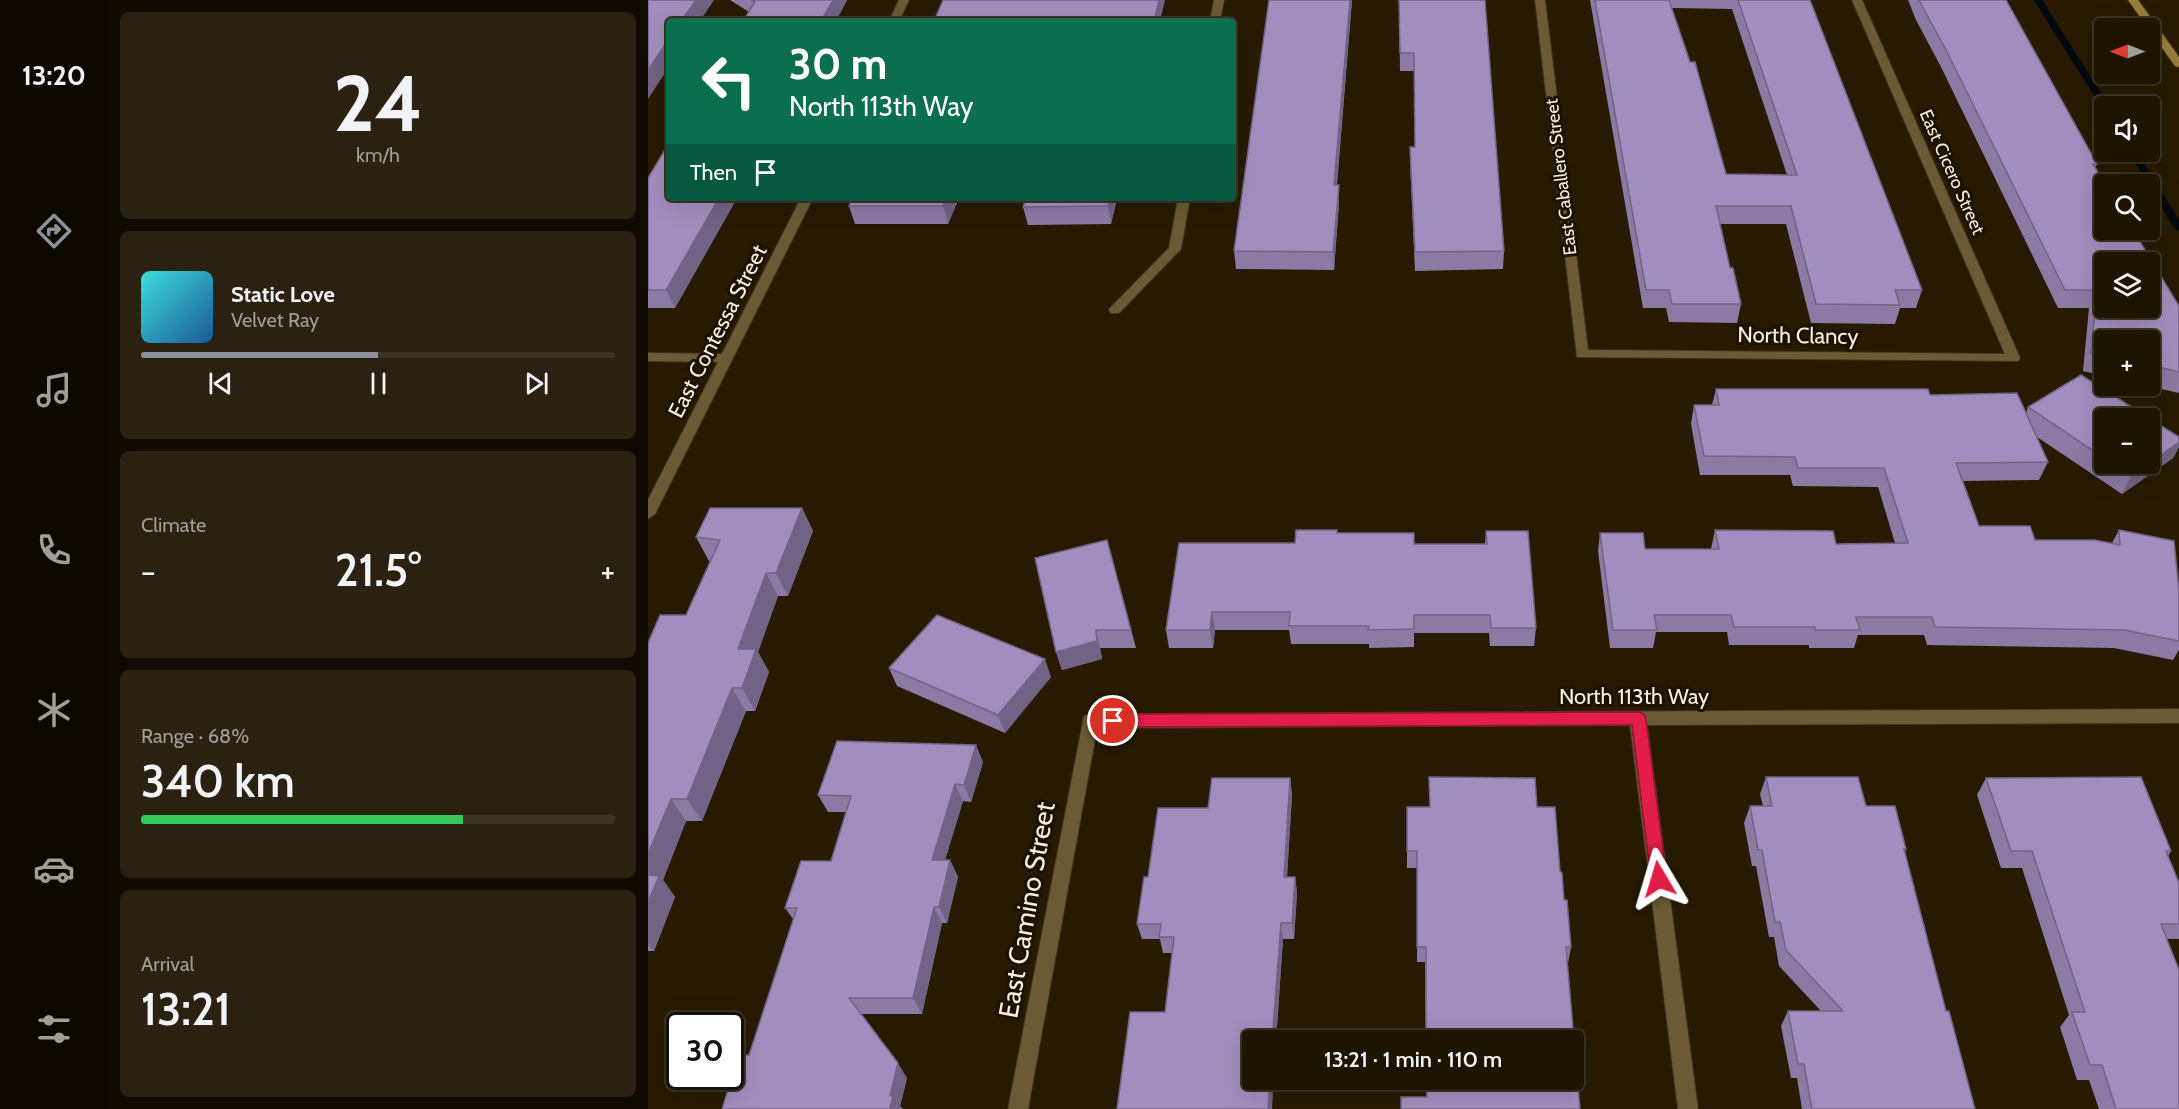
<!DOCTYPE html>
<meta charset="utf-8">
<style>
:root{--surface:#1d1401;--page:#2a2110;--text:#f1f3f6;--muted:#a09e99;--line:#3b3323;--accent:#8c9099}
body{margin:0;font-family:Cabin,sans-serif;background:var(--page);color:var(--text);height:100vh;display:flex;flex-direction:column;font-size:22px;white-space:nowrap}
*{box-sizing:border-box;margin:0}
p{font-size:20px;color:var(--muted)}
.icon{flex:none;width:33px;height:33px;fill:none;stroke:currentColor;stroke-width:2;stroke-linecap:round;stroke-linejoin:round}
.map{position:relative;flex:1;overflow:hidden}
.drawer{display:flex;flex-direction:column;gap:12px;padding:12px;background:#100b01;width:540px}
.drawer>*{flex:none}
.guide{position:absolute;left:18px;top:18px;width:570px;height:183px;border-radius:6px;box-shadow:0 6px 24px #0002,0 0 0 2px var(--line);background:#0b6e4f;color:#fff;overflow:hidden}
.needle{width:39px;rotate:270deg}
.fabs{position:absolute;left:1446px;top:18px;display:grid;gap:12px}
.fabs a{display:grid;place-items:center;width:66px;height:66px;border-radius:6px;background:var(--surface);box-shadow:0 6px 24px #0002,0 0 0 2px var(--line);font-size:30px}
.speed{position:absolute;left:18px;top:1012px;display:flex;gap:12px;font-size:30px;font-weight:700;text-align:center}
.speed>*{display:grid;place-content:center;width:78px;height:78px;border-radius:50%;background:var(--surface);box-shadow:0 6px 24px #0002,0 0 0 2px var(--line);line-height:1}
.speed .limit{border:3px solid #111;border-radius:9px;background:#fff;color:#111}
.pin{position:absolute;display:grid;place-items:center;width:51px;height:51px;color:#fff;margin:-26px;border:3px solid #fff;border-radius:50%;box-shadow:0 2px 6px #0007}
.me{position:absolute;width:66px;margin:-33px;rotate:353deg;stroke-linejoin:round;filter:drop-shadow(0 0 4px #0008)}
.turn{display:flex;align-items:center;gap:21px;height:126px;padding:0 24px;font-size:27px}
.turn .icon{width:78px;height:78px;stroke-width:2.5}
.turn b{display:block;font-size:42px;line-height:51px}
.then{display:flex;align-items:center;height:57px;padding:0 24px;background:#0003;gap:12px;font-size:22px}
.big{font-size:45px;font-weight:600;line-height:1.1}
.drawer .card{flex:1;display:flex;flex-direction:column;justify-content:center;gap:9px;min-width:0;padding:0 21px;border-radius:9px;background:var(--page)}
.drawer .dial{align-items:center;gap:0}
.dial b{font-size:78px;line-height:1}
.song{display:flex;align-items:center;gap:18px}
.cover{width:72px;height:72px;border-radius:9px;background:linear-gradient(135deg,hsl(180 70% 55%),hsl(210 70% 35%))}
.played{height:6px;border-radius:3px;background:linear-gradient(90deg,var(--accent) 50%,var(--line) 50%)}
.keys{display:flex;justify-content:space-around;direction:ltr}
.heat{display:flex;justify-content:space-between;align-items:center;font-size:33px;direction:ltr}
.charge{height:9px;border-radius:4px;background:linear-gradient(90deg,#34c759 68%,var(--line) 0)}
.trip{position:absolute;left:594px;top:1030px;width:342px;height:60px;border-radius:6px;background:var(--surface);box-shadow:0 6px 24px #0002,0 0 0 2px var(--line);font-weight:600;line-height:60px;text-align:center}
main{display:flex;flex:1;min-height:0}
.menu{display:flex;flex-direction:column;width:108px;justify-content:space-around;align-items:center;background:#0c0800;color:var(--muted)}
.menu .icon{width:42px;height:42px}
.menu .current{color:var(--accent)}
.menu b{font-size:27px;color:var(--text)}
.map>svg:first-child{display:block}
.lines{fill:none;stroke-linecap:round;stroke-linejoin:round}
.stream{fill:#000810;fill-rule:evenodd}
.street-casing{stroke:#40341c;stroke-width:2}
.secondary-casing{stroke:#40341c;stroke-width:2}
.street{fill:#6b5a33;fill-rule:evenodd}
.secondary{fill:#997d3c;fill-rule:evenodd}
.wall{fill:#8b7aa3;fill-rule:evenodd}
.shaded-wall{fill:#716385}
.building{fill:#a28ebe;stroke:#716385;stroke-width:1.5;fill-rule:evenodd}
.route{fill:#e11d48;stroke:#92132f;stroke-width:1.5}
.labels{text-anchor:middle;stroke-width:6;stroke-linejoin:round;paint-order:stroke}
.far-street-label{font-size:18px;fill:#f9f0e0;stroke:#1d1100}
.street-label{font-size:22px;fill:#f9f0e0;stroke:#1d1100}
.near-street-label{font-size:27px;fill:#f9f0e0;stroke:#1d1100}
</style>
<main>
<nav class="menu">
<b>13:20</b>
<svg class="icon current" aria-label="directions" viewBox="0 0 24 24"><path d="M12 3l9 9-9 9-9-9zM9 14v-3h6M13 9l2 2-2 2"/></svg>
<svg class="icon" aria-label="music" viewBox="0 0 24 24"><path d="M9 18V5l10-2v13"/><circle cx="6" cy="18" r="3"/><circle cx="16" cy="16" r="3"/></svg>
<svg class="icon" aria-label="phone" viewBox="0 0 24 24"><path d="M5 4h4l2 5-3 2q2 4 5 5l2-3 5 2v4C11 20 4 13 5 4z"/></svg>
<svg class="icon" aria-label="climate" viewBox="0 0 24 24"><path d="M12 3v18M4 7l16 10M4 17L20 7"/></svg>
<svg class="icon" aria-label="car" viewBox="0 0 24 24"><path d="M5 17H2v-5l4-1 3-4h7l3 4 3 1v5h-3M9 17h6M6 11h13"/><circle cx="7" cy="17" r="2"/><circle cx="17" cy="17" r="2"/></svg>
<svg class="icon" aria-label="filters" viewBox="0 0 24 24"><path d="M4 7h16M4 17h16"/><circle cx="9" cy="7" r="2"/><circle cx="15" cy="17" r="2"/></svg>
</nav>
<section class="drawer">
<div class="card dial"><b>24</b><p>km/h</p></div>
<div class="card">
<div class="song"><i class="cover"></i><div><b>Static Love</b><p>Velvet Ray</p></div></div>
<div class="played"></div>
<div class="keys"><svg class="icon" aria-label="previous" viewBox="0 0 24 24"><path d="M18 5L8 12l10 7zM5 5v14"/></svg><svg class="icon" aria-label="pause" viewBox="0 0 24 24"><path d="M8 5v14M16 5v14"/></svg><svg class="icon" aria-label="next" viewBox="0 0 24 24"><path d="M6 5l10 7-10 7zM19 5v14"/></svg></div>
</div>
<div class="card"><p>Climate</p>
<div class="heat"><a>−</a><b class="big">21.5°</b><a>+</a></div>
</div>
<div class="card"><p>Range · 68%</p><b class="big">340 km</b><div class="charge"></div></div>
<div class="card"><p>Arrival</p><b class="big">13:21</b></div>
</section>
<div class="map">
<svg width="1531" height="1109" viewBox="0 0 1531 1109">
<rect width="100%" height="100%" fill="#271a01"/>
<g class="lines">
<!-- stream -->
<path class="stream" d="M1386 0H1394L1461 106 1454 108Z
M1481 152H1489L1531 220V231L1526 228Z"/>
<!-- street casing -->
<g class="street-casing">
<path id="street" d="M251 0H261L251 21H241Z
M566 0H576L572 21H562Z
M887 0H897L940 350 1357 354 1204 0H1214L1372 358 1370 361 929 357Z
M153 198H165L7 514 0 519V500L70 362 0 361V353L74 354Z
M530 198H542L533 249 471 313H463L461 310 463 307 521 248Z
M1531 709V723L999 725 1050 1109H1030L982 725 449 728 380 1109H360L436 716 442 714Z"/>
</g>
<!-- secondary casing -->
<g class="secondary-casing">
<path id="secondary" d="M1480 0H1490L1531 57V67L1527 66Z"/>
</g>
<!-- street -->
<use href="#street" class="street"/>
<!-- secondary -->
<use href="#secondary" class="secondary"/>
</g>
<!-- wall -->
<path class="wall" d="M82 0H199L188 21H95L101 12Z
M704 0 689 185H691V203L686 270 588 269 586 251Z
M751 0 856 251 855 269 767 271 762 164V147H767L766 71H752Z
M942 0H1162L1274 290 1268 308H1252L1247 324 1163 323 1138 224H1072L1082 268 1093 304 1089 323 1021 322 1018 308H995ZM1024 8 1084 9 1139 175 1078 174Z
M1260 0H1358L1449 164 1447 168 1531 306V393L1500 386H1502V340H1456V376L1435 371 1441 308H1410L1293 67 1268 20Z
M0 178 21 198H89L27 308H0Z
M204 198H311L300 224H207L201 206Z
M469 198 463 224 380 225 375 207Z
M1433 375 1531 437V447L1525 458 1474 494 1389 437 1400 462 1391 480 1314 481 1331 526H1382L1387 540H1447L1464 543 1471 530 1526 541 1531 591V650L1525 660 1466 648 1279 645 1276 635H1210L1206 648H1161V645H1081L1079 632H1008L1005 648H962L950 551 952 533H995L997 549H1063L1067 530 1185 531 1188 544 1247 543 1230 487 1145 486 1142 475H1052L1043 424 1046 405H1064L1068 389H1280L1282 395 1369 393 1378 413 1380 407ZM1456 418H1502V464H1456Z
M154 508 165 531 140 596H130L110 652 121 672 107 711H98L54 821H38L15 880 27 897 6 951H0V643L38 615 62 561H61L48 537Z
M838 531 888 628 886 646H842L841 633H766V647L721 648V644H643L641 630H567L565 648H521L518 630 647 543 689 533 766 544H837Z
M459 540 488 648H452L454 659 414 670 408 652Z
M241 668 403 677 357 733 249 686Z
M335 762 323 802 315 801 297 860H302L310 877 299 923H294L274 1014H213L259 1078 252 1106 255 1109H74L101 1055 145 919 137 908 183 861 198 812H180L170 795Z
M1118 777 1218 806 1258 849 1257 852 1298 1011 1327 1109H1154L1149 1078H1143L1133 1026 1140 1011H1173L1131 966 1126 937H1121L1108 866H1104L1096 823 1102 806H1115L1112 794Z
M642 778 644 795 639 877H647L649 893 646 939H635L628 1041H604L625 1080 624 1109H469L517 1012 524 953H515L512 939H494L489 924 500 877 560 808Z
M1338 778 1523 851 1520 856 1531 883V939H1519L1531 1109H1451L1441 1080H1429L1412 1027 1421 1015 1374 868H1353L1329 795Z
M759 807H889L912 871 923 947 920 963 778 1097 777 962H769V868H759Z"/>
<!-- shaded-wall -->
<path class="shaded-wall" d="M48 0H66L52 21H33Z
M185 0H199L188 21H173Z
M511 0H517L512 21H506Z
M702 0H704L687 203 686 185Z
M21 39V67L0 99V70Z
M691 185V203L686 270 685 252Z
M71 198H89L27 308 18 290Z
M298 198H311L300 224 295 206Z
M462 198H469L463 224 460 206Z
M1531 442V447L1525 458 1474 494 1483 476Z
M154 508 165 531 140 596 128 573Z
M118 573 130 596 110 652 121 672 107 711 94 688 90 649Z
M564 612 567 630 565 648 562 630Z
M448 630 452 648 454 659 414 670 408 652Z
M397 659 403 677 357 733 350 715Z
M84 688 98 711 54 821 39 799Z
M328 745 335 762 323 802 316 785Z
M642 778 644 795 638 893 636 877Z
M307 784 315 801 292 877 284 860Z
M23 799 38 821 15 880 27 897 6 951 0 944V854Z
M302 860 310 877 299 923 291 907Z
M647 877 649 893 646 939 644 923Z
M286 907 294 923 274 1014 265 998Z
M633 923 635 939 628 1041H624Z
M250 1063 259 1078 252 1106 255 1109H242V1096Z
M622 1080H625L624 1109H620Z"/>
<!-- building -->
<path class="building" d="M0 0H48L33 21H21V39L0 70Z
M103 0H185L173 21H95L107 2Z
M295 0H511L506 21H286Z
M621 0H702L686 185H691L685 252 586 251Z
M751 0H837L856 251 767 252 762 147H767L766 53H752Z
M947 0H1021L1042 62H1047L1078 174 1149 175 1090 0H1162L1274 290H1247L1252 305 1168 304 1143 206H1068L1082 268H1085L1093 304H1024L1021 290H998Z
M1271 0H1358L1449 164H1445L1457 184 1456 230H1485L1531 306V372L1502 365V340H1456V355L1443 353 1449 290H1417L1298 50ZM1456 262H1502V308H1456Z
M21 143V198H71L18 290H0V178Z
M204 198H298L295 206H201Z
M378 198H462L460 206 375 207Z
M1433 375 1531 437V442L1502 463V418H1456V458L1380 407Z
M1068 389H1280L1282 395 1369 393 1400 462 1308 463 1331 526H1382L1387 540H1447L1472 545 1471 530 1526 541 1531 591V641L1476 630 1287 627 1284 617H1208L1212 630H1167V627H1086L1083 615H1006L1009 630H965L952 533H995L997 549H1071L1067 530 1185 531 1188 544 1260 543 1236 468H1150L1147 457 1056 456 1046 405H1071Z
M1465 464H1501L1483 476Z
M62 508H154L128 573H118L90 649H108L94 688H84L39 799H23L0 854V643L12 615H38L72 540 48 537Z
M648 530H689V533H766V544H839L838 531H880L888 628H843L842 615H766V629L720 630 721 626H641L642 612H564L562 630H518L531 543H647Z
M459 540 483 630H448L449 641 408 652 387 558Z
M289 615 397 659 350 715 241 668Z
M189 741 328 745 316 785 307 784 284 860H302L291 907H286L265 998H201L250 1063 242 1096H245L242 1109H74L91 1055H101L149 908H137L153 861H183L203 796 170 795Z
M781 777 887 778 889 807H907L912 871 914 873 916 900H919L923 947H918L932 1109H753V1097H779V1080H926V1041H778V947H769V851H759V807H782Z
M1118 777H1210L1218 806H1247L1258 849H1256L1298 1011H1301L1327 1109H1164L1156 1064H1150L1140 1011H1195L1138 950 1132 922H1127L1114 850H1110L1102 806H1124Z
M1493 777 1523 851H1518L1531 883V924H1513L1531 970V1109H1468L1454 1065H1442L1424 1012H1437L1384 851H1363L1338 778Z
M564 778H642L636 877H647L644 923H633L624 1041H604V1080H622L620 1109H469L482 1012H517L526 937H511L513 924H489L496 877H500L510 808H560Z
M0 875 11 876 0 902Z"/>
<!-- route -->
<path class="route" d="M990 712 996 714 998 719 1019 879 1017 885 1011 887 1005 885 1003 879 984 725 465 727 460 725 458 721 460 716 465 714Z"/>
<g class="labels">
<!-- far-street labels -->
<g class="far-street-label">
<text transform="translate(1304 172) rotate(66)" y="6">East Cicero Street</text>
<text transform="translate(913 177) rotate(-97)" y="6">East Caballero Street</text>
</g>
<!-- street labels -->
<g class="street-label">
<text transform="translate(69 331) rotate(-63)" y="8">East Contessa Street</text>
<text transform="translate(1150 335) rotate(1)" y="8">North Clancy</text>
<text x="986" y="704">North 113th Way</text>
</g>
<!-- near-street labels -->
<g class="near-street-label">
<text transform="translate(379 910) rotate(-80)" y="9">East Camino Street</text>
</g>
</g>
</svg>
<div class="fabs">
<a><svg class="needle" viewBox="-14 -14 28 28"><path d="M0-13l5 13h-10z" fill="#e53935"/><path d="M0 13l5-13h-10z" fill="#a09e99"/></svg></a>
<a><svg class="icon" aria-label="sound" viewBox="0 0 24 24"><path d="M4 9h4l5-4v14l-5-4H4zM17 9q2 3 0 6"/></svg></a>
<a><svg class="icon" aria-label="search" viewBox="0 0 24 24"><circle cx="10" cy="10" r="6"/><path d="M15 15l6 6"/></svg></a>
<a><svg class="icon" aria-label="layers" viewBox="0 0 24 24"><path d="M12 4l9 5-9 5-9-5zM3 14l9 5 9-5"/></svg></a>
<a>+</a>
<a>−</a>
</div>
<div class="speed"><div class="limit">30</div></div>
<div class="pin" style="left:465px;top:721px;background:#d93025"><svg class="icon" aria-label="arrive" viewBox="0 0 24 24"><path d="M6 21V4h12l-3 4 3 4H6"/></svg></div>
<svg class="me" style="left:1011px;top:879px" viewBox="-20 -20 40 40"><path d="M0-17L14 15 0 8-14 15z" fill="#e11d48" stroke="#fff" stroke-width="4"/></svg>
<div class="trip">13:21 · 1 min · 110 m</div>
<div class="guide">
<div class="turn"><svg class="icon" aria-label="left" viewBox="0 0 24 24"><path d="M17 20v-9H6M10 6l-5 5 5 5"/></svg><div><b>30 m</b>North 113th Way</div></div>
<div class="then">Then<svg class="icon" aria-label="arrive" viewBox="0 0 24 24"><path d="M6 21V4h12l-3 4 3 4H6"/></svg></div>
</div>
</div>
</main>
